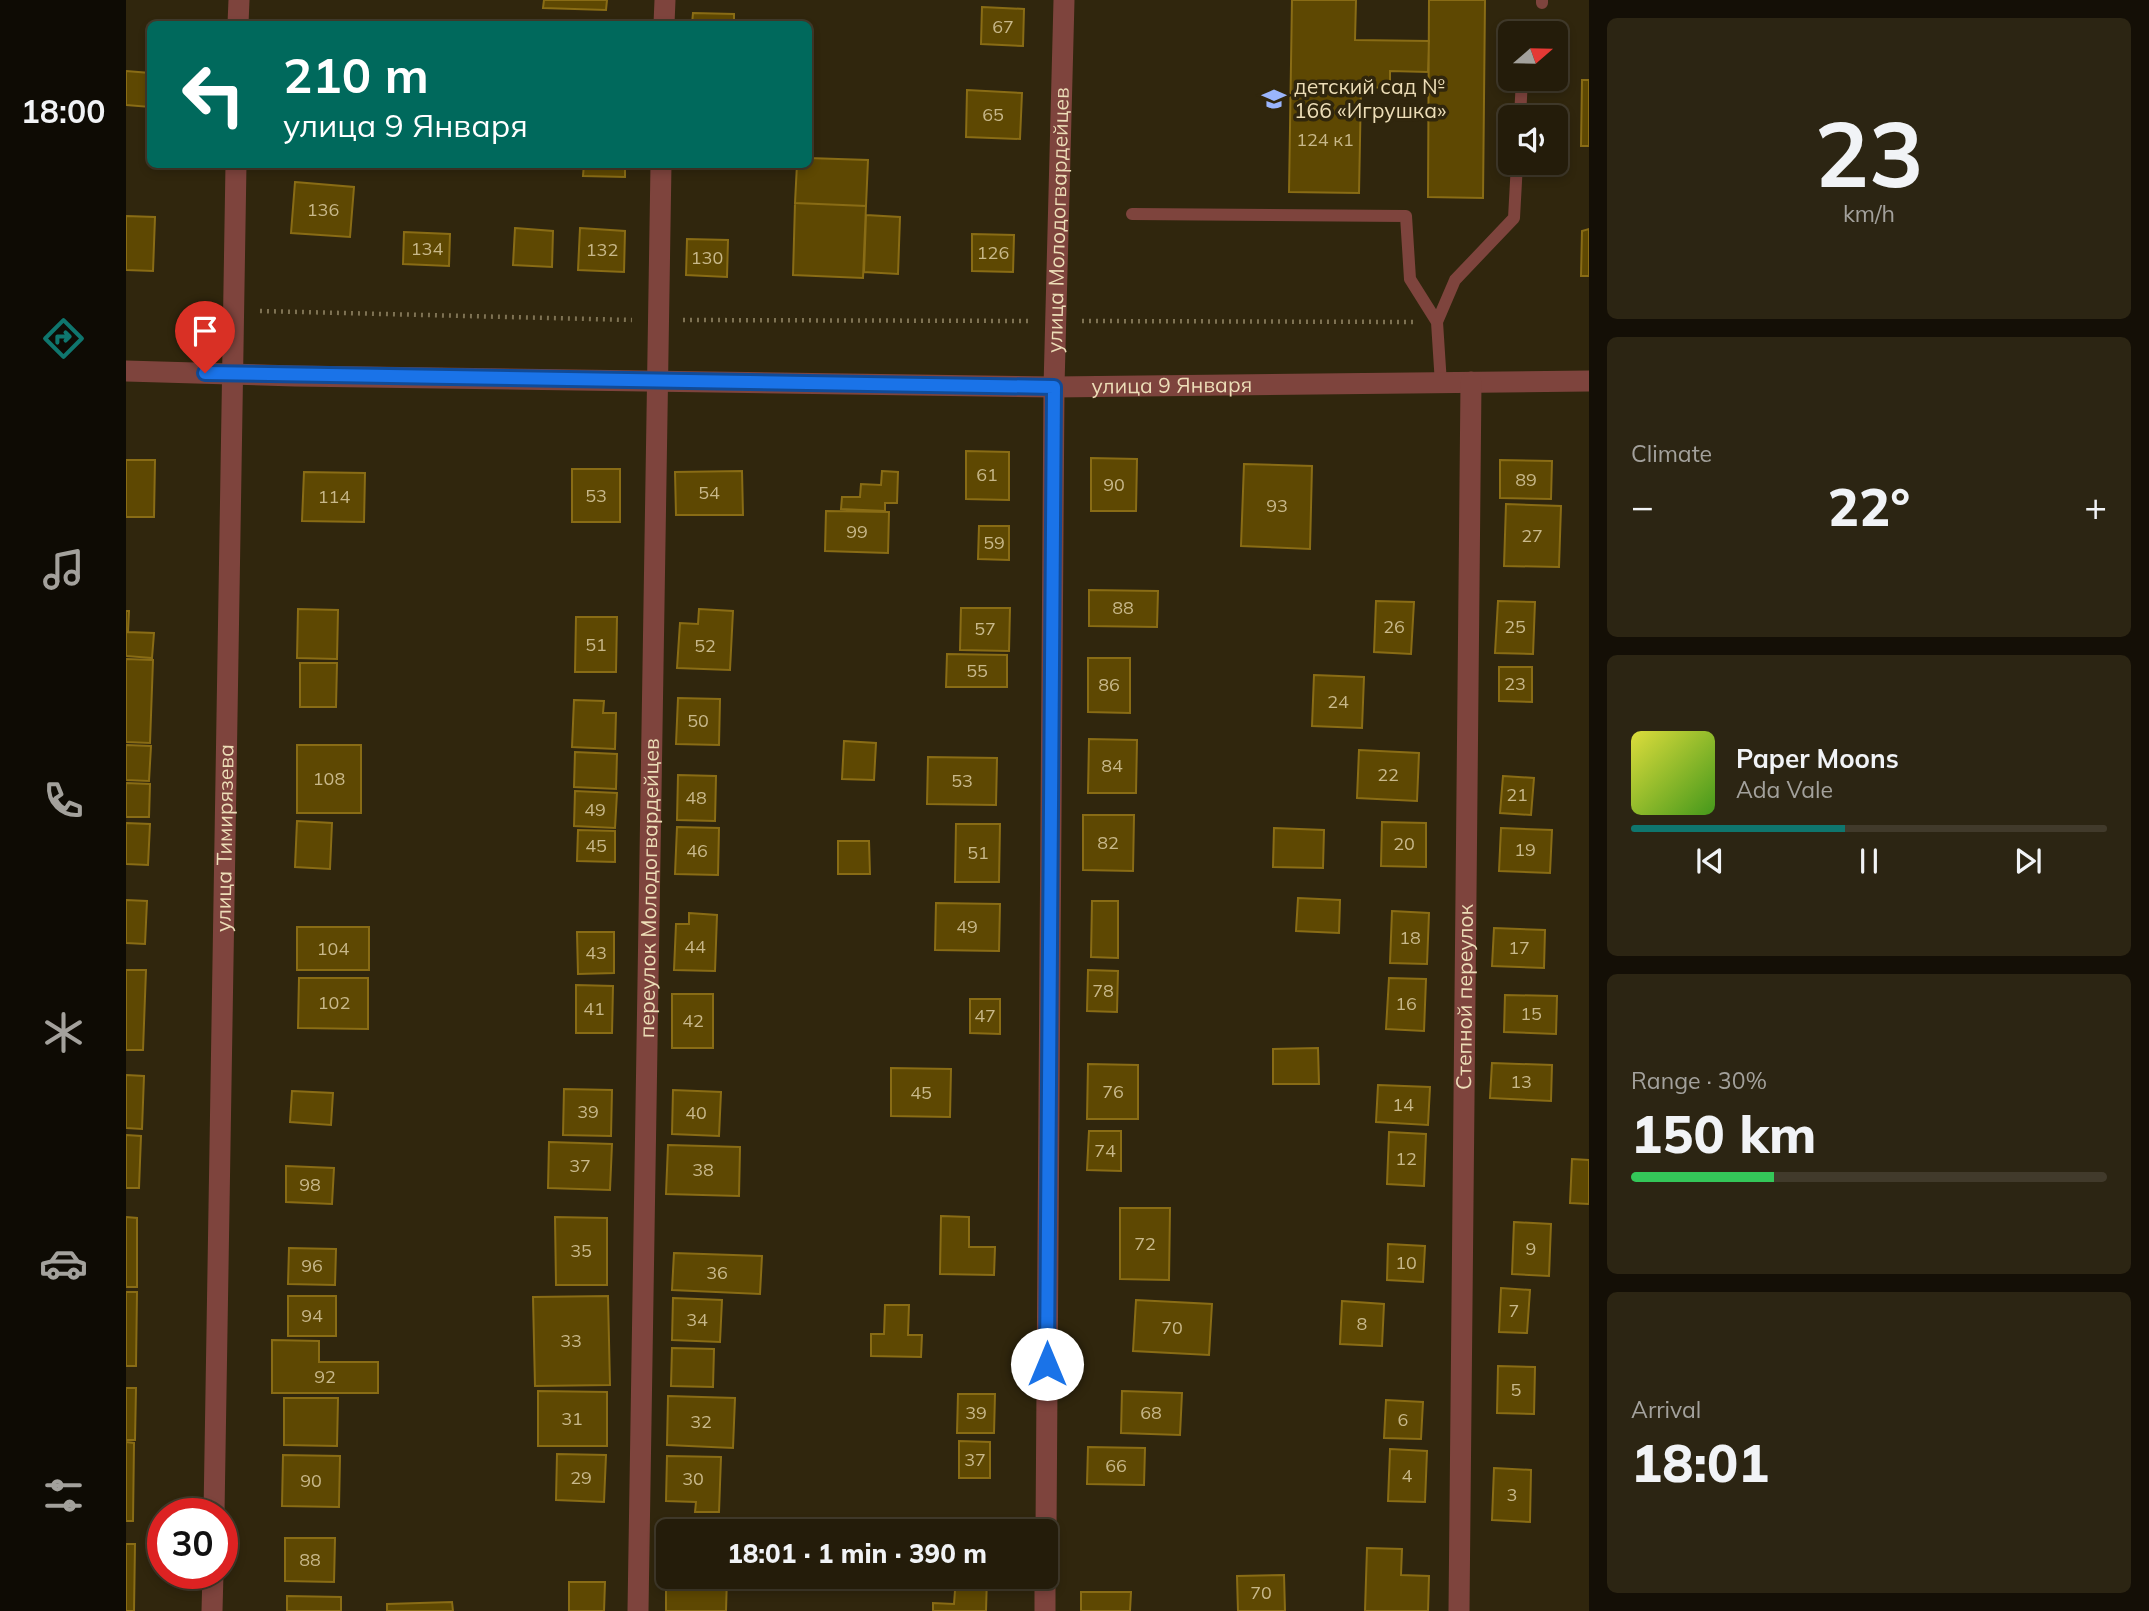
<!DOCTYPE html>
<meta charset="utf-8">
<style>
:root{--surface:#241c0a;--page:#2c2513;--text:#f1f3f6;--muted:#a3a19c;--line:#413a2b;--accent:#0f766e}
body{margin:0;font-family:Mulish,sans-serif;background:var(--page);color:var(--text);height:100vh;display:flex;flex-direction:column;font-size:26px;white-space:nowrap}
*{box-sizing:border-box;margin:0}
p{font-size:23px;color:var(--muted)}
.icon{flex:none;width:38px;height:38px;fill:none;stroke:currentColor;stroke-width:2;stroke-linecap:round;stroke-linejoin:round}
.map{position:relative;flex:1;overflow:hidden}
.sheet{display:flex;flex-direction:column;gap:18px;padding:18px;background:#140f06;width:560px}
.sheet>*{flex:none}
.guide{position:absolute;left:21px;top:21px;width:665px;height:147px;border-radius:10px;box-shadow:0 4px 10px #0003,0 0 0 2px var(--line);background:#00695c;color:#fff;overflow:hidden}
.needle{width:46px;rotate:70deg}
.tools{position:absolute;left:1372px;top:21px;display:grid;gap:14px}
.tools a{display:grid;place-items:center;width:70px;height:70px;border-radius:10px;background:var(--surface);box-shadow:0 4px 10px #0003,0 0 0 2px var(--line);font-size:35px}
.speed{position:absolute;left:21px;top:1498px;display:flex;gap:14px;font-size:35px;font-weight:700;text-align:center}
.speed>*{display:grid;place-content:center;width:91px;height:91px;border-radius:50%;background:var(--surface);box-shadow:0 4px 10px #0003,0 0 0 2px var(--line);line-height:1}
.speed .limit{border:10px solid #d22;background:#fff;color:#111}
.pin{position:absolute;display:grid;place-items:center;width:60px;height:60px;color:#fff;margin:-72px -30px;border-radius:50% 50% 50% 0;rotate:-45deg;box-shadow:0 0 7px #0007}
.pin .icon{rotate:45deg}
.me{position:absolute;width:77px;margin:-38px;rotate:0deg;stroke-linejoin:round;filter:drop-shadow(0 0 5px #0008)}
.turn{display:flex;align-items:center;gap:24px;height:147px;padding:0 21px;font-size:32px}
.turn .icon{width:91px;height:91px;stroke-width:2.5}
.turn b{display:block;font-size:49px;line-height:60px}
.big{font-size:52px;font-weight:800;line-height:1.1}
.sheet .tile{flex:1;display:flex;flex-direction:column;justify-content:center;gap:10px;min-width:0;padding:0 24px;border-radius:10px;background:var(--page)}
.sheet .dial{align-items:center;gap:0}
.dial b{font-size:91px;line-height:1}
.song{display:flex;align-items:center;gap:21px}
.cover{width:84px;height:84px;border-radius:10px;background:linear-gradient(135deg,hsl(60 70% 55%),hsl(100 70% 35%))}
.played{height:7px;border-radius:4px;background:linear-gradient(90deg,var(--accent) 45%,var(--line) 45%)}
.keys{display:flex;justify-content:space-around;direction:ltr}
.heat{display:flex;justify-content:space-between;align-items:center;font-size:38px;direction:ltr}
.charge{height:10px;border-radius:5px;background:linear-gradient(90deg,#34c759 30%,var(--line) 0)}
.trip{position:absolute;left:530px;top:1519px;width:402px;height:70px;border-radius:10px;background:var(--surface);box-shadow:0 4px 10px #0003,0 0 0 2px var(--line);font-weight:800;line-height:70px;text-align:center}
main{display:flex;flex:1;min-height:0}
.tab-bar{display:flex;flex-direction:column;width:126px;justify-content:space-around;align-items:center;background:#0e0b04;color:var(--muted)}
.tab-bar .icon{width:49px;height:49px}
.tab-bar .selected{color:var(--accent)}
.tab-bar b{font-size:32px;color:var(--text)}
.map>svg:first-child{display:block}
.building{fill:#5e4802;stroke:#896c15;stroke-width:2}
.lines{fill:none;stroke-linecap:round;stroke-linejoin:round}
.path{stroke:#7e7253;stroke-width:4.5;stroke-dasharray:2 5;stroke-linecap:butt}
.service{stroke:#7e443d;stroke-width:12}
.minor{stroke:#7e443d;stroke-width:21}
.route-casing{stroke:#114b97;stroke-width:18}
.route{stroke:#1a73e8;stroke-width:12}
.labels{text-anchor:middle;stroke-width:7;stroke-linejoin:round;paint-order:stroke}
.number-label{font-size:18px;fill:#c8b88a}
.poi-label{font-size:21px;fill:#ecddb7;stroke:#30260d;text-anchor:start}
.street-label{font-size:21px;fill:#ecddb7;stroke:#30260d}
</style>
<main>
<nav class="tab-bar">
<b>18:00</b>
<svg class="icon selected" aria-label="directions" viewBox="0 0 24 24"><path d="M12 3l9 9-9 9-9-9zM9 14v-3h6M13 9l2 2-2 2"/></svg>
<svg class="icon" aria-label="music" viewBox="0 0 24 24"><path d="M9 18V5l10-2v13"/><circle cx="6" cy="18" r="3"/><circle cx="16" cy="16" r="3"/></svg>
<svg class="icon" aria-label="phone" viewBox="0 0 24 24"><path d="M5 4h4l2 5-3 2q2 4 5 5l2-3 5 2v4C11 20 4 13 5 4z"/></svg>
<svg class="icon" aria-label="climate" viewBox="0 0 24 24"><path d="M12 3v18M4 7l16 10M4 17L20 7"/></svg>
<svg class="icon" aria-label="car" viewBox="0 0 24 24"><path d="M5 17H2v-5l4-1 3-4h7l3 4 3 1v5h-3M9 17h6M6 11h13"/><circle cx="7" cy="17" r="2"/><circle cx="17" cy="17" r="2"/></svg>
<svg class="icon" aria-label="filters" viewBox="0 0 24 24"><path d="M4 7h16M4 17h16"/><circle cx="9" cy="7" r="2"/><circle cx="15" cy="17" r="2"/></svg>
</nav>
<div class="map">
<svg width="1463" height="1611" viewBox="0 0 1463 1611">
<rect width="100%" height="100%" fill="#30260d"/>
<!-- building -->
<path class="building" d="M418 0H481L480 10 417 8Z
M1166 0H1230L1229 40 1303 41 1302 72 1264 71V88L1235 87 1233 193 1163 192Z
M1303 0H1359L1357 198 1302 197Z
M856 7 898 9 897 46 855 44Z
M567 13 608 14V24H566Z
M0 71 24 73V107L0 105Z
M1456 80H1463V146H1455Z
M841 90 896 93 894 139 840 137Z
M682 158 742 160 740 206 669 203 671 164H682Z
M458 164H499V177L457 176Z
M169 182 228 187 224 237 165 233Z
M669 203 740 206 737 278 667 275Z
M740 215 774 217 772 274 738 272Z
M0 216 29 217 27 271 0 270Z
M389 228 427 231 426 267 387 265Z
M454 228 499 231 498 272 452 270Z
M1463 229V276H1455L1456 231Z
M278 232 324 234 323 266 277 264Z
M846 234 888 235 887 272 846 271Z
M561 239 602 240 601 277 560 275Z
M840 451 883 452V500L840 499Z
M965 458 1011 459 1010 511H965Z
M0 460H29L28 517H0Z
M1374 460 1426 461 1425 499 1374 498Z
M1118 464 1186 466 1184 549 1115 546Z
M446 469H494V522H446Z
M616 471 617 515H550L549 472Z
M756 471 772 472 771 503H759V511L715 509 716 497H734L735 484 755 485Z
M178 472 239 473 238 522 176 521Z
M1380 504 1435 506 1433 567 1378 566Z
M700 511 763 512 762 553 699 551Z
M853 526H883V560L852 559Z
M963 590 1032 591 1031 627 963 626Z
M1250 601 1288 602 1285 654 1248 652Z
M1372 601 1409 602 1407 654 1369 653Z
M835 608H884L883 651 834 650Z
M172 609 212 610 211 659 171 658Z
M573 609 607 611 604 670 551 668 554 623 572 624Z
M0 611H3L2 632 28 633 26 658 0 656Z
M450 617H491L490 672H449Z
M821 654 881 655V687H820Z
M962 658H1004V713L962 712Z
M0 659 27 660 24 743 0 742Z
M174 663H211L210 707H174Z
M1373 667H1406V702L1373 701Z
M1188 675 1238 677 1236 728 1186 726Z
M552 698 594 699 593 745 550 744Z
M448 700 478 701 477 713H490L489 749 446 747Z
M963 739 1011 740 1010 793H962Z
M718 741 750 743 748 780 716 779Z
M0 745 25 746 23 781 0 780Z
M171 745H235V813H171Z
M1233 750 1293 753 1291 801 1231 798Z
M449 752 491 754 490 789 448 787Z
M802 757 871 758 870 805 801 804Z
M552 775 590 776 589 821 551 820Z
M1377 776 1408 778 1405 815 1374 813Z
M0 783 24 784 23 817H0Z
M449 791 491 793 489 828 448 826Z
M957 815H1008L1007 871 957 870Z
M171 821 206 823 204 869 169 867Z
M1256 822 1300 823V867L1255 866Z
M0 823 24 824 22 865 0 864Z
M830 824H874L873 882H829Z
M551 827 593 828 592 875 549 874Z
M1148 828 1198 830 1197 868 1147 867Z
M1375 828 1426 830 1424 873 1373 871Z
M452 830 489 831V862L451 861Z
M712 841H743L744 874H712Z
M1172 898 1214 900 1213 933 1170 931Z
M0 900 21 901 19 944 0 943Z
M966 901H992V958L965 957Z
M810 903 874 904 873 951 809 950Z
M1266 911 1303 913 1301 964 1264 963Z
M563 913 591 915 589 971 548 970 550 924H563Z
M171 927H243V970H171Z
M1368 928 1419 930 1418 968 1366 966Z
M451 932H488V973L452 974Z
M0 970H20L17 1050H0Z
M962 970 992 971 991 1012 961 1011Z
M173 978H242V1029L172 1028Z
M1263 978 1300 979 1298 1031 1260 1029Z
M450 985 487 986 486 1033H450Z
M546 994H587V1048H546Z
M1379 995 1431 996 1430 1034 1378 1032Z
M844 999H874V1034L844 1033Z
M1192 1048 1193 1084H1147V1049Z
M1366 1063 1426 1065 1425 1101 1364 1098Z
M962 1064 1012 1065V1119H961Z
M765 1068 825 1069 824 1117 765 1116Z
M0 1075 18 1076 16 1129 0 1128Z
M1252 1085 1304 1087 1302 1125 1250 1122Z
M438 1089 486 1090 485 1136 437 1135Z
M547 1090 595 1092 593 1136 546 1134Z
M166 1091 207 1093 205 1125 164 1122Z
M963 1131H995V1171L961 1170Z
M1263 1132 1300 1134 1298 1186 1261 1184Z
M0 1135 15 1136 13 1188H0Z
M423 1142 486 1144 484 1190 422 1188Z
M542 1145 614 1147 613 1196 540 1194Z
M1446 1159 1463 1160V1204L1444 1203Z
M160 1166 208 1168 206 1204 160 1202Z
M994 1208H1044L1043 1280 994 1279Z
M815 1216 843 1217V1247H869L868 1275 814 1274Z
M0 1217 11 1218V1287H0Z
M429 1217 481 1218V1285H430Z
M1388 1222 1425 1224 1423 1276 1386 1274Z
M1262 1244 1299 1246 1297 1282 1261 1280Z
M163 1248 210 1249 209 1285 162 1284Z
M548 1253 636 1256 634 1294 546 1290Z
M1375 1288 1404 1290 1401 1333 1373 1332Z
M0 1292H11L10 1366H0Z
M162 1296H210V1336H162Z
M482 1296 484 1385 409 1386 407 1297Z
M547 1298 596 1300 594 1342 546 1340Z
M1010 1300 1086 1304 1083 1355 1007 1351Z
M1216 1301 1258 1304 1256 1346 1214 1344Z
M759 1305H783L782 1335H796L795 1357 745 1356V1334H758Z
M146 1340 193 1341V1362H252V1393H146Z
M546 1348 588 1349 587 1387 545 1386Z
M1372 1366 1409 1367 1408 1414 1371 1413Z
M0 1388H10L9 1440H0Z
M412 1391 481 1392V1446H412Z
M996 1391 1056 1393 1054 1435 995 1433Z
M832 1394H869L868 1433H831Z
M542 1396 609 1398 607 1448 541 1445Z
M158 1398H212L211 1446 158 1445Z
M1260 1400 1297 1402 1295 1439 1258 1438Z
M833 1441 864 1442V1478H833Z
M0 1442 8 1443 7 1521H0Z
M962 1447 1019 1448 1018 1485 961 1484Z
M1264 1449 1301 1451 1299 1502 1262 1501Z
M431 1454 480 1455 478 1502 430 1500Z
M157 1455 214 1456 213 1507 156 1506Z
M541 1456 595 1457 593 1512H569L570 1502 540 1501Z
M1368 1468 1405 1470 1404 1522 1366 1520Z
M159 1538H209L208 1582 159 1581Z
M0 1544H9L8 1611H0Z
M1241 1548 1276 1549 1275 1575 1303 1576 1302 1611H1239Z
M1158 1575 1159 1611H1112L1111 1576Z
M563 1577H601L600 1611H540V1585H563Z
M830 1577H861L860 1611H807V1603L828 1604Z
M443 1582H479L478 1611H443Z
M955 1592H1005L1004 1611H955Z
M161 1596 215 1597V1611H161Z
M326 1602 327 1611H261V1604Z"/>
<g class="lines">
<!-- path -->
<path class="path" d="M134 311 506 320
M557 320 905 321
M956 321 1287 322"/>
<!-- service -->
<path class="service" d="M1416 3V0
M1394 117 1396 79
M1006 214 1280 216 1284 279 1311 322 1315 384
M1311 322 1329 280 1388 218 1391 163"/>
<!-- minor -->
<g class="minor">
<path d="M112 24 113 0"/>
<path d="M538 24 539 0"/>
<path id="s1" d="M0 371 169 376 928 387 1463 381"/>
<path id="s2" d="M88 1514 110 164"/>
<path id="s3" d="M920 1531 928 387 938 0"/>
<path d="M86 1611 87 1573"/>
<path id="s4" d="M512 1611 535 164"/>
<path d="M919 1611V1577"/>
<path id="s5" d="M1333 1611 1345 382"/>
</g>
</g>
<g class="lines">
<!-- route casing -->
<g class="route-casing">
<path id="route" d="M79 373 928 387 921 1364"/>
</g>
<!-- route -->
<use href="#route" class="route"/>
</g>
<!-- icons -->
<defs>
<g id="school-bare" transform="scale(1.89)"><path d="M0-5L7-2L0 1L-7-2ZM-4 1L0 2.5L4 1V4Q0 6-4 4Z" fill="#9ab5fd" stroke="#30260d" stroke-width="2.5" paint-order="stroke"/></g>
</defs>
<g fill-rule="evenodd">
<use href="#school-bare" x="1148" y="99"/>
</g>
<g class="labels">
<!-- number labels -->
<g class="number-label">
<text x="877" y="33">67</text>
<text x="867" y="121">65</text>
<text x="1199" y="146">124 к1</text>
<text x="197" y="216">136</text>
<text x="301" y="255">134</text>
<text x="476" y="256">132</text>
<text x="867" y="259">126</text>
<text x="581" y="264">130</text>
<text x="861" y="481">61</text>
<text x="1400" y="486">89</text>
<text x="988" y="491">90</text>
<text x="583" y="499">54</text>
<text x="470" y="502">53</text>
<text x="208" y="503">114</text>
<text x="1151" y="512">93</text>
<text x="731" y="538">99</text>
<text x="1406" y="542">27</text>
<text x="868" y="549">59</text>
<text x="997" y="614">88</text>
<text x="1268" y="633">26</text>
<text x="1389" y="633">25</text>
<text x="859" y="635">57</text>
<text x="470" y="651">51</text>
<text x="579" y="652">52</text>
<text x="851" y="677">55</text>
<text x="1389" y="690">23</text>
<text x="983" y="691">86</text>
<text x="1212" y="708">24</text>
<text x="572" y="727">50</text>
<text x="986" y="772">84</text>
<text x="1262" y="781">22</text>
<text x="203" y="785">108</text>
<text x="836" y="787">53</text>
<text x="1391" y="801">21</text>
<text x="570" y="804">48</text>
<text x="469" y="816">49</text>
<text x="982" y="849">82</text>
<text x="1278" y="850">20</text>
<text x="470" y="852">45</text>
<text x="1399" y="856">19</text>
<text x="571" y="857">46</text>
<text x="852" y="859">51</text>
<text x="841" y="933">49</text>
<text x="1284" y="944">18</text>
<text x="569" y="953">44</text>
<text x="1393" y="954">17</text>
<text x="207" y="955">104</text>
<text x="470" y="959">43</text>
<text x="977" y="997">78</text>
<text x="208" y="1009">102</text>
<text x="1280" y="1010">16</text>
<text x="468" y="1015">41</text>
<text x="1405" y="1020">15</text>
<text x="859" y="1022">47</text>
<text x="567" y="1027">42</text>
<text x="1395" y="1088">13</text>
<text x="987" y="1098">76</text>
<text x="795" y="1099">45</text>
<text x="1277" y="1111">14</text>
<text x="462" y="1118">39</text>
<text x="570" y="1119">40</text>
<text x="979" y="1157">74</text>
<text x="1280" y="1165">12</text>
<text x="454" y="1172">37</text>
<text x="577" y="1176">38</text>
<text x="184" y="1191">98</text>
<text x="1019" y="1250">72</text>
<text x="1405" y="1255">9</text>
<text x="455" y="1257">35</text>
<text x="1280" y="1269">10</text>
<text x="186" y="1272">96</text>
<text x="591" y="1279">36</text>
<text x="1388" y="1317">7</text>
<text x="186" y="1322">94</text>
<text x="571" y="1326">34</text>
<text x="1236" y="1330">8</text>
<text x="1046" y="1334">70</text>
<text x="445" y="1347">33</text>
<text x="199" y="1383">92</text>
<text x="1390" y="1396">5</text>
<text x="850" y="1419">39</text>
<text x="1025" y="1419">68</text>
<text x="446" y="1425">31</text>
<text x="1277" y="1426">6</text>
<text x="575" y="1428">32</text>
<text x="849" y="1466">37</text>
<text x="990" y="1472">66</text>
<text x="1281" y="1482">4</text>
<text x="455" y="1484">29</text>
<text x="567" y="1485">30</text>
<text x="185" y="1487">90</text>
<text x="1386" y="1501">3</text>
<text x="184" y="1566">88</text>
<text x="1135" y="1599">70</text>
</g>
<!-- poi labels -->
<g class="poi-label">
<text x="1168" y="94">детский сад №<tspan x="1168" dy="24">166 «Игрушка»</tspan></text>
</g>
<!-- street labels -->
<g class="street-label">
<text dy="7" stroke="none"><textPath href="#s3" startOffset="1311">улица Молодогвардейцев</textPath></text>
<text dy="7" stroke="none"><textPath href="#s1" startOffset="1046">улица 9 Января</textPath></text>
<text dy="7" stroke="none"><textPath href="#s2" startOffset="676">улица Тимирязева</textPath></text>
<text dy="7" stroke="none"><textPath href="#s4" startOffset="723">переулок Молодогвардейцев</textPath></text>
<text dy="7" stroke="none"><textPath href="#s5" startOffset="614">Степной переулок</textPath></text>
</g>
</g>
</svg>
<div class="tools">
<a><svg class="needle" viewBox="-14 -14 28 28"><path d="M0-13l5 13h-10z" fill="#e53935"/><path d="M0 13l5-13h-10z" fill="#a3a19c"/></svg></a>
<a><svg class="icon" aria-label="sound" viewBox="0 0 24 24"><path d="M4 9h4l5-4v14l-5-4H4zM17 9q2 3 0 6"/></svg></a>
</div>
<div class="speed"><div class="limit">30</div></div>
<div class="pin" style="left:79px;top:373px;background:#d93025"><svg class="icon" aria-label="arrive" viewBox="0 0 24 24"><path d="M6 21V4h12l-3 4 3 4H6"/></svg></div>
<svg class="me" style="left:921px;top:1364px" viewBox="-20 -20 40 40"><circle r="19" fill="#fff"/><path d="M0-13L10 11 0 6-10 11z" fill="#1a73e8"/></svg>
<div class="trip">18:01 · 1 min · 390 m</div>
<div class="guide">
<div class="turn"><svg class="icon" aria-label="left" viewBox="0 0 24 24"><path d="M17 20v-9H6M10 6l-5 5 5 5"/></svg><div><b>210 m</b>улица 9 Января</div></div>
</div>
</div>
<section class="sheet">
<div class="tile dial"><b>23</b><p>km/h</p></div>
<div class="tile"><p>Climate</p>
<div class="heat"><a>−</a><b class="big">22°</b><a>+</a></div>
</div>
<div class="tile">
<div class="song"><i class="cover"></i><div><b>Paper Moons</b><p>Ada Vale</p></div></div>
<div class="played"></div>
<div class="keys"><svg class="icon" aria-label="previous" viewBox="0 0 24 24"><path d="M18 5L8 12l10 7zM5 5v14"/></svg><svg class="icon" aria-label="pause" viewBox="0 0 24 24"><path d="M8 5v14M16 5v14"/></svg><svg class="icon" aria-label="next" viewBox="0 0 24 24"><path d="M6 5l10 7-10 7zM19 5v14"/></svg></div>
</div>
<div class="tile"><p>Range · 30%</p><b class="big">150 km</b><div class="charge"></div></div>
<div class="tile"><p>Arrival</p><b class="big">18:01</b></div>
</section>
</main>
